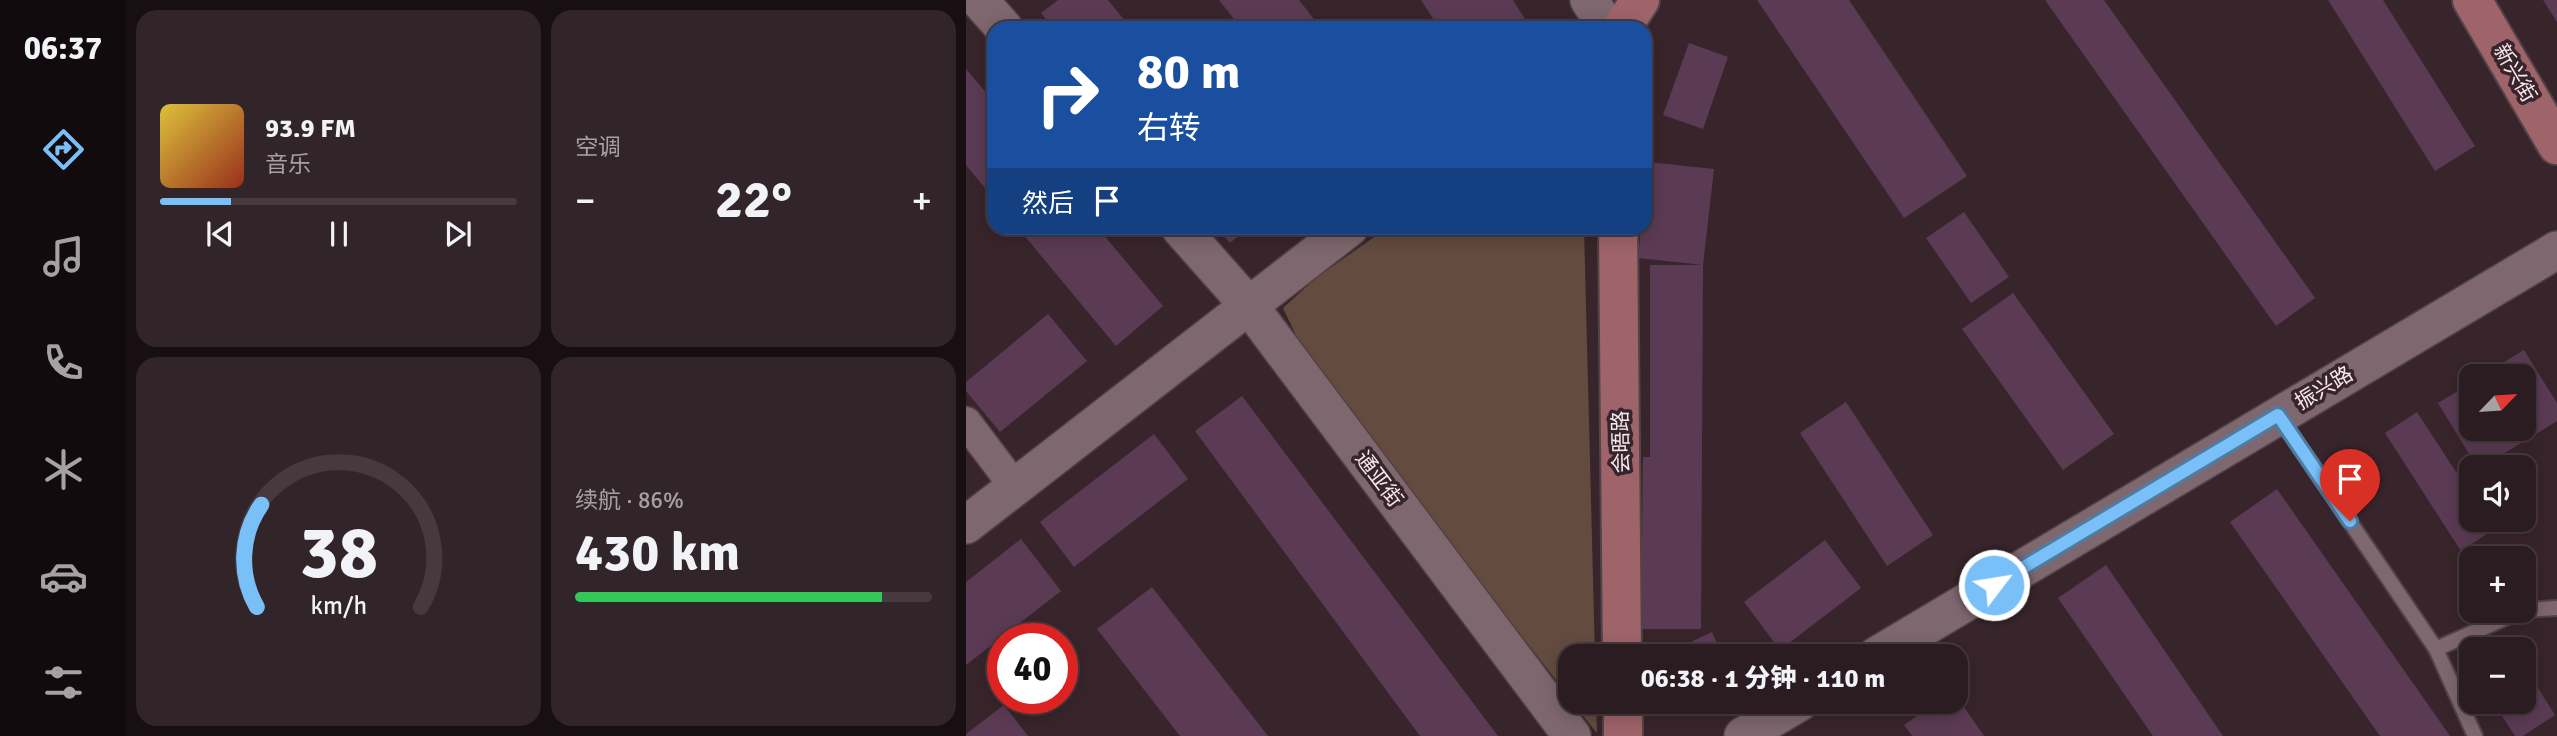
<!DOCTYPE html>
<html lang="zh">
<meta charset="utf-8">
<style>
:root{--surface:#2a1c20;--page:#322529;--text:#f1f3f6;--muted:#a5a1a5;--line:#463a3e;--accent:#79bff8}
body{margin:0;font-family:Signika,"Noto Sans SC",sans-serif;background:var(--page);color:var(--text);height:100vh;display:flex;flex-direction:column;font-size:26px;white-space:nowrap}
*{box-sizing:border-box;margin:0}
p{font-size:23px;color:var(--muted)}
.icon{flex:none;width:38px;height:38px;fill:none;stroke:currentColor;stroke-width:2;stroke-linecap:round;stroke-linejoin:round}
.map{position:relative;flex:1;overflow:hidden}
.side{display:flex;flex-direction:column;gap:10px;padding:10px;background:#170f12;width:840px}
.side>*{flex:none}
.guide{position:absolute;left:21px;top:21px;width:665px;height:214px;border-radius:21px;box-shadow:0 4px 18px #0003,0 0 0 2px var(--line);background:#1a4fa0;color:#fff;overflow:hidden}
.needle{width:46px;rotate:65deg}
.fabs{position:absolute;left:1493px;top:364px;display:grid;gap:14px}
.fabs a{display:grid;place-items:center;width:77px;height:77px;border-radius:14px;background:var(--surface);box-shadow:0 4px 18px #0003,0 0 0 2px var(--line);font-size:35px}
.speed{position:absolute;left:21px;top:623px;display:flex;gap:14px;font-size:35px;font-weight:700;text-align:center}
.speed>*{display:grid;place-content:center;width:91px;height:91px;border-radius:50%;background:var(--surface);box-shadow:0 4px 18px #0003,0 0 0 2px var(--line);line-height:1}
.speed .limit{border:10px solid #d22;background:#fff;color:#111}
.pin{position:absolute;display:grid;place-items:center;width:60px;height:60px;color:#fff;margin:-72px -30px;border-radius:50% 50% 50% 0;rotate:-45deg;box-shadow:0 0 7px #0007}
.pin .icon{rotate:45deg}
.me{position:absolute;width:77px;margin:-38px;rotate:59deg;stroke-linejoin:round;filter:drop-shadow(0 0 5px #0008)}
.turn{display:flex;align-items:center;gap:24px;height:147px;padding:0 35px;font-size:32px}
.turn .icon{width:91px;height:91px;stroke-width:2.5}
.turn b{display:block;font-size:49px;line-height:60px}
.then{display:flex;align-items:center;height:66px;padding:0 35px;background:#0003;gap:14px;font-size:26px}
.big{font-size:52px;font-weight:800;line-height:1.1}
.side .card{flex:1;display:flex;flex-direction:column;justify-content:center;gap:10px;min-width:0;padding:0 24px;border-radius:21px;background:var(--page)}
.side .dial{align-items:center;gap:0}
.dial svg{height:182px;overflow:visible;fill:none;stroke:var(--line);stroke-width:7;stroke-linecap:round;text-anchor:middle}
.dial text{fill:var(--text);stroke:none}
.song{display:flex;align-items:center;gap:21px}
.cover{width:84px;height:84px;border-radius:10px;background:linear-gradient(135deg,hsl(50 70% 55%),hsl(10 70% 35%))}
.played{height:7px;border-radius:4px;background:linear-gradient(90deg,var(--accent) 20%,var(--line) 20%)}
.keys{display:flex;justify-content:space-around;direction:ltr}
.heat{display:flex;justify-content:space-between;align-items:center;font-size:38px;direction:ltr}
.charge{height:10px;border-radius:5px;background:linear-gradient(90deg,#34c759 86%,var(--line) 0)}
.side .tiles{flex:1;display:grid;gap:10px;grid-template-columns:repeat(2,1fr)}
.trip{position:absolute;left:592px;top:644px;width:410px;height:70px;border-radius:21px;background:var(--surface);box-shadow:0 4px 18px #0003,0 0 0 2px var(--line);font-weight:800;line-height:70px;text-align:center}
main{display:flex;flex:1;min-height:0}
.menu{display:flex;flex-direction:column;width:126px;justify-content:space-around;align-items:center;background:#110b0d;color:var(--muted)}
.menu .icon{width:49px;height:49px}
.menu .selected{color:var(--accent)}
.menu b{font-size:32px;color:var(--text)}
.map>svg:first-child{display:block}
.green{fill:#634b40}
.building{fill:#5b3b54}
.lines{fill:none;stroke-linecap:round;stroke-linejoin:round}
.service-casing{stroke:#524347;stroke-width:18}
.minor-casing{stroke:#524347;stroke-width:33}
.tertiary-casing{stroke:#524347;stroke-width:40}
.secondary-casing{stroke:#524347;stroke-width:42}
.service{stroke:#7e676e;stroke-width:14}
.minor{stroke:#7e676e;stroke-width:30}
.tertiary{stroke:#7e676e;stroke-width:37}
.secondary{stroke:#9e646a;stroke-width:38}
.route-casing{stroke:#4f7ca1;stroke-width:18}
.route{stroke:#79bff8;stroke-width:12}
.labels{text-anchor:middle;stroke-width:7;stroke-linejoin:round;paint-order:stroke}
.street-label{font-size:21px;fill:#f6e9ed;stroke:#38252b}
</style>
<main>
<nav class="menu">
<b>06:37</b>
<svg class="icon selected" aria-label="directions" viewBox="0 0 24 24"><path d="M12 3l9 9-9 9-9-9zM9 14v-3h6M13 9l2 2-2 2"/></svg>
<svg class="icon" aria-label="music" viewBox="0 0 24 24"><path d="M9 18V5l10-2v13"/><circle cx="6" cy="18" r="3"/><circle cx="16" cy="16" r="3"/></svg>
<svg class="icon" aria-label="phone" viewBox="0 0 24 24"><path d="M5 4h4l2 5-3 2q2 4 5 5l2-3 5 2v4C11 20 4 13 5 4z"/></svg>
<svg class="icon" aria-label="climate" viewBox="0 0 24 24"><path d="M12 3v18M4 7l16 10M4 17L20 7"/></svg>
<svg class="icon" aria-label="car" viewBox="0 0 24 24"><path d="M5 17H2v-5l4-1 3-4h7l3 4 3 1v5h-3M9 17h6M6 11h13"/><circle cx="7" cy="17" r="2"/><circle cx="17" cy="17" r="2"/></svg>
<svg class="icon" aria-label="filters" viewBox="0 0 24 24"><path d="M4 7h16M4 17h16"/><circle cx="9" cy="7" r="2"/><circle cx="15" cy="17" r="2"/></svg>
</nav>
<section class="side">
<div class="tiles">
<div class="card">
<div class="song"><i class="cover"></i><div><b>93.9 FM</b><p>音乐</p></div></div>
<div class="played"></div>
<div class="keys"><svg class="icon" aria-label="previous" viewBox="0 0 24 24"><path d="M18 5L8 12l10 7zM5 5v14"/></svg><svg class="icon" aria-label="pause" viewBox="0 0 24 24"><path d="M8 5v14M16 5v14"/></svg><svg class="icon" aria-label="next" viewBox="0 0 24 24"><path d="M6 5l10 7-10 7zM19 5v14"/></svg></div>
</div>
<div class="card"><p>空调</p>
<div class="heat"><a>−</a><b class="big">22°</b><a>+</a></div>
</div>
<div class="card dial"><svg viewBox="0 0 100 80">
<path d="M14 69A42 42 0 1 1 86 69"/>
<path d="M14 69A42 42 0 0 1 16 24" stroke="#79bff8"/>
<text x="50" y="56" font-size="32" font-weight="700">38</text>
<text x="50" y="72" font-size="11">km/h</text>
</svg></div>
<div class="card"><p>续航 · 86%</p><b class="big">430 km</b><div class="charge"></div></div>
</div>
</section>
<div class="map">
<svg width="1591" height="736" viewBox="0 0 1591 736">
<rect width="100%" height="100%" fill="#38252b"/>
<!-- green -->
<path class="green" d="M421 228H618L629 656H604V698L344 365 317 308 350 278Z
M606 702H630L631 733Z"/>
<!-- building -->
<path class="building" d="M92 0H142L165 28H87L75 13Z
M253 0H333L355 28H275Z
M455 0H547L562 24 557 28H473Z
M791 0H883L1001 176 938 218Z
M1079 0H1138L1349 298 1310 326Z
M1362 0H1417L1509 146 1469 171Z
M1577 0H1591V22Z
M723 43 762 57 737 129 697 115Z
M0 69 28 102V199L0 165Z
M682 162 748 169 737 265 672 258 675 228H679Z
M998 212 1043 277 1005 303 960 238Z
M52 228H132L197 306 150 346Z
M251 228H282L264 243Z
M684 265H737L735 629H675L677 457H684Z
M1047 293 1148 434 1097 470 996 329Z
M82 314 121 361 34 432 0 391V382Z
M1558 350 1591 403V421L1516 467H1511L1472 403 1505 383V429H1558V376H1515Z
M276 396 532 736H454L229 431Z
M880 402 967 535 921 566 834 433Z
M1451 412 1505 495V520H1521L1527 530 1495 551 1419 433Z
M188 434 222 479 108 567 74 522Z
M1311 489 1484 736H1414L1264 522Z
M55 539 95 591 0 665V582Z
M859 540 895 588 814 650 778 602Z
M1140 565 1257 736H1187L1092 598Z
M186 587 302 736H214L131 629Z
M746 632 757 656H695Z
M1558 666 1589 715 1557 736H1549L1527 702H1558Z
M989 694 1018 736H946L938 725 971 702H989Z
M678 702H715L685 716Z
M38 705 62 736H0V734Z"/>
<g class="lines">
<!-- service casing -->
<g class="service-casing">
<path id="service" d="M1313 417 1470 649 1509 736
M1558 610 1591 608
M1470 649 1555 611"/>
</g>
<!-- minor casing -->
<g class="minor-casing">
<path id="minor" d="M0 422 49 487"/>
</g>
<!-- tertiary casing -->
<g class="tertiary-casing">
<path id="tertiary" d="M13 0 38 28
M623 0 642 28
M214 228 284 307 606 736
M0 525 383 228
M910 656 1591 250
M777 736 834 702"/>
</g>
<!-- secondary casing -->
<g class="secondary-casing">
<path id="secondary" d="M1506 0 1591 145
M656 28 674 0
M652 228 656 656
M657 702V736"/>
</g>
<!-- service -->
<use href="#service" class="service"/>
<!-- minor -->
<use href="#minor" class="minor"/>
<!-- tertiary -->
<use href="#tertiary" class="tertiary"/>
<!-- secondary -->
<use href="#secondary" class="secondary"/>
</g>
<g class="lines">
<!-- route casing -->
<g class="route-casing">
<path id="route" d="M1028 585 1312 415 1384 521"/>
</g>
<!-- route -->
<use href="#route" class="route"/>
</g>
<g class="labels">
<!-- street labels -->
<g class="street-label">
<text transform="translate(1549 73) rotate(60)" y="7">新兴街</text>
<text transform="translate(1358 388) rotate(-31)" y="7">振兴路</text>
<text transform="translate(655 442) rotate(-91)" y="7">会晤路</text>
<text transform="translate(413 479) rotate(53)" y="7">通亚街</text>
</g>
</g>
</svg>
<div class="fabs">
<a><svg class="needle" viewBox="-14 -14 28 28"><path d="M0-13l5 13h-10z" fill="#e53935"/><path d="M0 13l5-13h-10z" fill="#a5a1a5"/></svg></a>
<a><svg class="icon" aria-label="sound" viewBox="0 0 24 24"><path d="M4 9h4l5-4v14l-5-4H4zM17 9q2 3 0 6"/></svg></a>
<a>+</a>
<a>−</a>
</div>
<div class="speed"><div class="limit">40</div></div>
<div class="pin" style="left:1384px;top:521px;background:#d93025"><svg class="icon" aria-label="arrive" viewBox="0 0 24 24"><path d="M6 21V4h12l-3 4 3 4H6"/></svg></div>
<svg class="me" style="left:1028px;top:585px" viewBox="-20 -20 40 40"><circle r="17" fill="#79bff8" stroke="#fff" stroke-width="3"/><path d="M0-11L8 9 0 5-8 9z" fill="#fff"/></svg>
<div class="trip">06:38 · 1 分钟 · 110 m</div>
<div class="guide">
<div class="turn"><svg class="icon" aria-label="right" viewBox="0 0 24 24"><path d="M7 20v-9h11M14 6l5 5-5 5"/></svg><div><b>80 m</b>右转</div></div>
<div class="then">然后<svg class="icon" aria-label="arrive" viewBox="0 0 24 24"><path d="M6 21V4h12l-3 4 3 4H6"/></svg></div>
</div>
</div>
</main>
